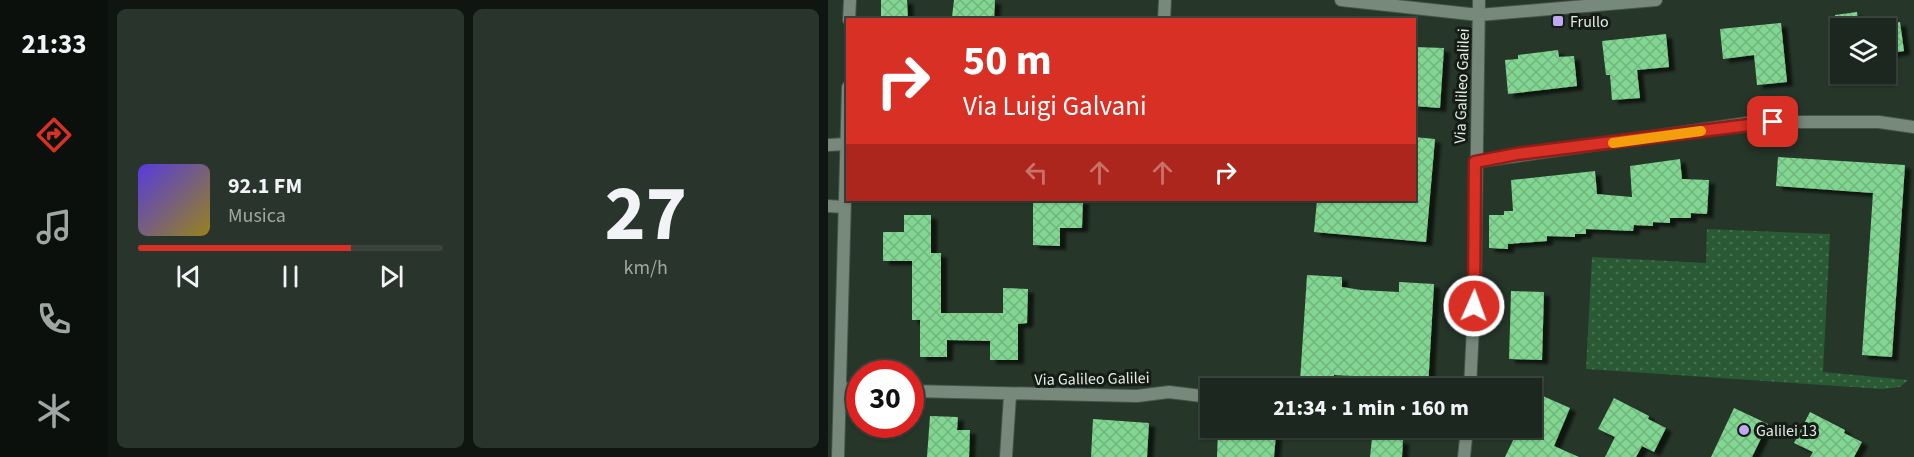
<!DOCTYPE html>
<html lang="it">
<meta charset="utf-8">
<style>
:root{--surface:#1c281f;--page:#29342c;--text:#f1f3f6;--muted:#a0a6a4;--line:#3a443d;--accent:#d93025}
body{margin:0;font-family:"Source Sans 3",sans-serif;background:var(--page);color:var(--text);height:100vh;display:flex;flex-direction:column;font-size:22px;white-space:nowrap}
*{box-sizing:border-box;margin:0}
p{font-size:20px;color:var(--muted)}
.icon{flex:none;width:33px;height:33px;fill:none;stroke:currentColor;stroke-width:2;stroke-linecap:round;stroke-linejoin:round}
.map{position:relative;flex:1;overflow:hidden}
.side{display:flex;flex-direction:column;gap:9px;padding:9px;background:#0f1611;width:720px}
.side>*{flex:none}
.guide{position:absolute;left:18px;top:18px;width:570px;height:183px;border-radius:0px;box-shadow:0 2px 4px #0004,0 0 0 2px var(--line);background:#d93025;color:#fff;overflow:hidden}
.tools{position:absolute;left:1002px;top:18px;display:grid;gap:12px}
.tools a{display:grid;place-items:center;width:66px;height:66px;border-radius:0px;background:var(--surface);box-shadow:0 2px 4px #0004,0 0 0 2px var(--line);font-size:30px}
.speed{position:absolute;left:18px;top:360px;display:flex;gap:12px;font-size:30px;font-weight:700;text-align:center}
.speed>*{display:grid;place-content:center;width:78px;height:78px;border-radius:50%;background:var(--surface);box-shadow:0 2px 4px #0004,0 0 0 2px var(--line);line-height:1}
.speed .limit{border:9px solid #d22;background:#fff;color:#111}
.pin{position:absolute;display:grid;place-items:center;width:51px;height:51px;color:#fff;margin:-26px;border-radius:12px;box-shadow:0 3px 9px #0006}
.me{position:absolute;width:66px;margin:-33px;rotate:2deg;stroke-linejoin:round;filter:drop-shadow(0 0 4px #0008)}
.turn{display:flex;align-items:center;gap:21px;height:126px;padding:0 18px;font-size:27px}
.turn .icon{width:78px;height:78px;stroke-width:2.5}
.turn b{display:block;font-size:42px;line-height:51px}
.lanes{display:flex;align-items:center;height:57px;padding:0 18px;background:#0003;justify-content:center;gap:30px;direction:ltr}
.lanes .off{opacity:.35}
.side .card{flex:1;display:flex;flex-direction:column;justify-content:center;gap:9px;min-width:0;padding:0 21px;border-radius:9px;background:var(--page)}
.side .dial{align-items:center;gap:0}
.dial b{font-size:78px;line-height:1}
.song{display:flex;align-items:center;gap:18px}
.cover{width:72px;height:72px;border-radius:9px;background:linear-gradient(135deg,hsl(250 70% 55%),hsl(50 70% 35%))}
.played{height:6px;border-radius:3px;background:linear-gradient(90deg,var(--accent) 70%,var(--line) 70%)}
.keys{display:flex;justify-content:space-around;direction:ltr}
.side .tiles{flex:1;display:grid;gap:9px;grid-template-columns:repeat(2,1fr)}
.trip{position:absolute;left:372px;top:378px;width:342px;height:60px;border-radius:0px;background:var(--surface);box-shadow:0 2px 4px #0004,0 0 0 2px var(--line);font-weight:700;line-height:60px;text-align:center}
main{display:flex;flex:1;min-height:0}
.tab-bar{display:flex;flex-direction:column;width:108px;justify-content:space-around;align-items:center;background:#0b100c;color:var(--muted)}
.tab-bar .icon{width:42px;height:42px}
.tab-bar .active{color:var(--accent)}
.tab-bar b{font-size:27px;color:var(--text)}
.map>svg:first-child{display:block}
.grass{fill:url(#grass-dots)}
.building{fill:url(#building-cross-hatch);filter:url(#shadow)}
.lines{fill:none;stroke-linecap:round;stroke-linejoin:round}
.service-casing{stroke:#465348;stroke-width:14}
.minor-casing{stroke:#465348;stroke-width:14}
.service{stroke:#77897a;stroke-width:12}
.minor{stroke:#77897a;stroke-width:12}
.route-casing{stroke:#8d1f18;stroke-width:15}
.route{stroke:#d93025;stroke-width:10}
.slow{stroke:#f59e0b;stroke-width:10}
.poi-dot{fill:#c1a8f3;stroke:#151c16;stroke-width:2}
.labels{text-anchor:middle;stroke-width:6;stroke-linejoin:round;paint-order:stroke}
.poi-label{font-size:16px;fill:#e2ece3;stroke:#151c16;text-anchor:start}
.street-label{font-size:16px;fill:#e2ece3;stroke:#151c16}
</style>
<main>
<nav class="tab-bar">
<b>21:33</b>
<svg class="icon active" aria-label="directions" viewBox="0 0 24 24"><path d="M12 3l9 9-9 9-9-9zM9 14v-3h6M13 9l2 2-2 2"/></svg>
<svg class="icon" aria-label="music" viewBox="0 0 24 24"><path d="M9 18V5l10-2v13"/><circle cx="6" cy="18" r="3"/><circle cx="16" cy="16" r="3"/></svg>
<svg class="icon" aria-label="phone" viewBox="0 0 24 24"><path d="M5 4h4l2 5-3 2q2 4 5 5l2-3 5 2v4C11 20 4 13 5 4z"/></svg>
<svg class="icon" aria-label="climate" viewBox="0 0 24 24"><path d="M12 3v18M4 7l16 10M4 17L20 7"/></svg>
</nav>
<section class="side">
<div class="tiles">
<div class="card">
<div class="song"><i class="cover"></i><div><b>92.1 FM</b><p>Musica</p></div></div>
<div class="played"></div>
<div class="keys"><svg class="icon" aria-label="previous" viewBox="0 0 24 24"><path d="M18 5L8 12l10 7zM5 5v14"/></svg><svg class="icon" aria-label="pause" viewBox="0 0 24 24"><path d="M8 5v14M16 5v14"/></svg><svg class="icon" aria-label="next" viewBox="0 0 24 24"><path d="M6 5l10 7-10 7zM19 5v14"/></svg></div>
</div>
<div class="card dial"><b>27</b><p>km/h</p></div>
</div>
</section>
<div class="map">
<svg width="1086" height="457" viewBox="0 0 1086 457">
<defs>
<pattern id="grass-dots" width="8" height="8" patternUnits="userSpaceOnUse" patternTransform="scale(1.5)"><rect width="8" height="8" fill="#295a34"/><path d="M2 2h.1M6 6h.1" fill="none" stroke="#487251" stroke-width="1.8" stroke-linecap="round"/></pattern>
<pattern id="building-cross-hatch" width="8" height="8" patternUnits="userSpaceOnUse" patternTransform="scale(1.5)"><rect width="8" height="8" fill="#81d792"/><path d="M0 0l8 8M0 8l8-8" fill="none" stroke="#72b37e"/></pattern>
<filter id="shadow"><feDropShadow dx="6" dy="4" stdDeviation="1.5" flood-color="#0009"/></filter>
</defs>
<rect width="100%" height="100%" fill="#263629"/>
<!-- grass -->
<path class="grass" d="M879 229 1002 234 995 372 1080 380 1072 387 1054 389 758 369 764 257 878 263Z"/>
<!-- building -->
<path class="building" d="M53 0H79L80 20H53Z
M126 0H167L166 20 124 17Z
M1029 12 1031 28H1009L1007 15Z
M1072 22 1076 51 1058 54V24Z
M953 23 959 82 929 85 926 55 895 59 892 29Z
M838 34 841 67 809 70 812 98 784 100 782 75H778L774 41Z
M586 47 616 48 612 108 586 106Z
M730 50 731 57 746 56 749 86 680 94 677 60 690 59V55Z
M586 137 607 139 598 242 486 232 489 200H586Z
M950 157 1077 165 1064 357 1034 355 1045 193 948 186Z
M852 159 854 179 881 180 879 214 863 213V218H842V223L825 222V226L806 225 805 231 758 229V234H747V237L719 236V241L680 244V249L661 248V215H676V211H685L683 180 767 171 769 194 804 197 802 166Z
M205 200H255L254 228H232V246L205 245Z
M76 215H103V253H113V313H175V288L200 289 199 323 190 324V360H162V341L119 340V357H92V320H84V261H55V232H76Z
M479 275 514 277V287L533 290 571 292V282L606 284 600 388H567V381L545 380V377L506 375V383L472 381Z
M683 291 716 292 714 360 681 359Z
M708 393 742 408 726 446 751 457H677L690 430 704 436V403Z
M786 398 821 416 820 419 838 428 826 452 814 446 808 457H777L787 437 770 429Z
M906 408 940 424 924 457H883Z
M982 412 1017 430 1016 433 1034 442 1026 457H982L985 452 966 443Z
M102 416 130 417 129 430H142L141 457H99Z
M265 419 321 423 319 457H263Z
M390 430 448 434 446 457H389Z
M544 438 575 440 574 457H542Z"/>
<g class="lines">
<!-- service casing -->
<g class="service-casing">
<path id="service" d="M0 145 18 144
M0 206 16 207"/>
</g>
<!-- minor casing -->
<g class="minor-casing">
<path id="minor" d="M513 0 651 15 828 0
M21 20 22 0
M336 20 337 0
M647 162 927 122H1051L1086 127
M12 388 32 389
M642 388 647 286 651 0
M82 391 309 396 341 392 382 397
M10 457 20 87
M178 457 182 395
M636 457 639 428"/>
</g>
<!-- service -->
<use href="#service" class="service"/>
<!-- minor -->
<use href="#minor" class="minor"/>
</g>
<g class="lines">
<!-- route casing -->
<g class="route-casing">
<path id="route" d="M646 306 647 162 689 154 945 122"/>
</g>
<!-- route -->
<use href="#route" class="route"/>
<!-- slow -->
<path class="slow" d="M785 143 873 131"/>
</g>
<!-- markers -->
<g class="poi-dot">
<rect x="724" y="15" width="12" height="12" rx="3"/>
<circle cx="916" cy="430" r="6"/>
</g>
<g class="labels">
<!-- poi labels -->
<g class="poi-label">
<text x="742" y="27">Frullo</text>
<text x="928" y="436">Galilei 13</text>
</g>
<!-- street labels -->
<g class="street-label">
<text transform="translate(633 86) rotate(-88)" y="6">Via Galileo Galilei</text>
<text transform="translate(264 378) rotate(-1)" y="6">Via Galileo Galilei</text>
</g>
</g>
</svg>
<div class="tools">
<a><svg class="icon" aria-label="layers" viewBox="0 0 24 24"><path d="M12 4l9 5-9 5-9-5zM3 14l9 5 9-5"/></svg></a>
</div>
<div class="speed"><div class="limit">30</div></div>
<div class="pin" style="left:945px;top:122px;background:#d93025"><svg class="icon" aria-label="arrive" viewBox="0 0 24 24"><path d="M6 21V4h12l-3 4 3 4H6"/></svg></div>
<svg class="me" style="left:646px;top:306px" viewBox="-20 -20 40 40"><circle r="17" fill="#d93025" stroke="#fff" stroke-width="3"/><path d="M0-11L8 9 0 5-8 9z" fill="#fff"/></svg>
<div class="trip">21:34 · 1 min · 160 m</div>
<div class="guide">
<div class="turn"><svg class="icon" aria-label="right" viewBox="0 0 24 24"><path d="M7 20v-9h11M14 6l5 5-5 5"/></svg><div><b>50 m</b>Via Luigi Galvani</div></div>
<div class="lanes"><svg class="icon off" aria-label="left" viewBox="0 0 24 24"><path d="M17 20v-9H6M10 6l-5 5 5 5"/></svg><svg class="icon off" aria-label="ahead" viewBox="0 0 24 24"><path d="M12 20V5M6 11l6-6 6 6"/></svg><svg class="icon off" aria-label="ahead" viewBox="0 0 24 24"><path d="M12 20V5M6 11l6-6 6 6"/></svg><svg class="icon" aria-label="right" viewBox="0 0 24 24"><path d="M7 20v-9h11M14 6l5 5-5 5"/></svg></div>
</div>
</div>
</main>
